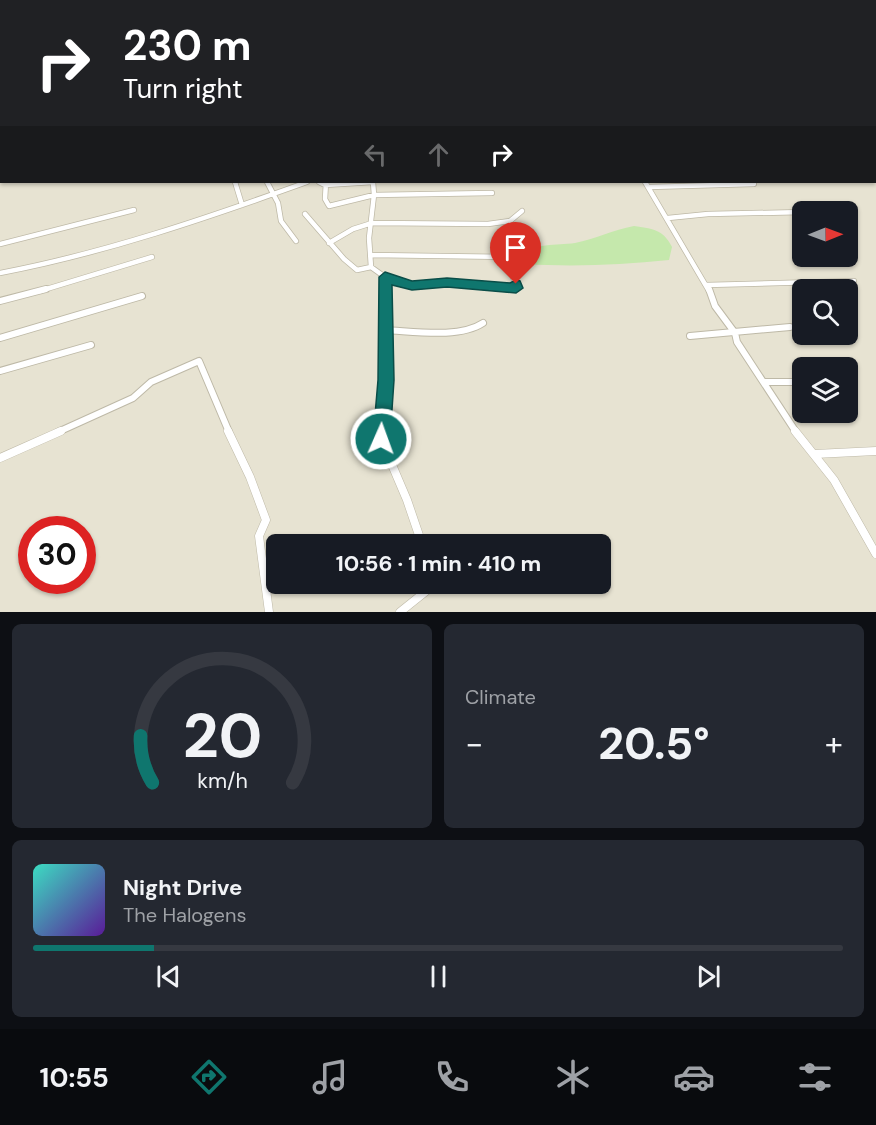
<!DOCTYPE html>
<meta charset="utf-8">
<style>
:root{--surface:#171b24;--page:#242831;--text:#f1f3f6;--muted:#9ea1a6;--line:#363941;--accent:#0f766e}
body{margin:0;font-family:"DM Sans",sans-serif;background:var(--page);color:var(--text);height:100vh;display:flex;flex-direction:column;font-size:22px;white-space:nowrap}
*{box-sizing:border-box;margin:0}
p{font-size:20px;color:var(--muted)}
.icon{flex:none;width:33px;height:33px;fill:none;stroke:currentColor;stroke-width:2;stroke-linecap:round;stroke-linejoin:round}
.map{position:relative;height:612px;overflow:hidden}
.side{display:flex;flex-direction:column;gap:12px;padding:12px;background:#0d0f14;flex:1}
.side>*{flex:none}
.guide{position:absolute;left:0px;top:0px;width:876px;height:183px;box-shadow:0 2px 4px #0004;background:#202124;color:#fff;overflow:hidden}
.needle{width:39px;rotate:89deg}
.buttons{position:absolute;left:792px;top:201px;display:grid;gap:12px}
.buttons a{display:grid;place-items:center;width:66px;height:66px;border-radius:9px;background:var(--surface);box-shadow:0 2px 4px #0004;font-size:30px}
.speed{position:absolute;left:18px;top:516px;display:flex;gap:12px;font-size:30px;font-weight:700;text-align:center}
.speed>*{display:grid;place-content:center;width:78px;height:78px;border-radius:50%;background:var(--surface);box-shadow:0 2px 4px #0004;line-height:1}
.speed .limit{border:9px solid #d22;background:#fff;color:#111}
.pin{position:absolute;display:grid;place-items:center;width:51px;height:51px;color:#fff;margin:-62px -26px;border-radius:50% 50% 50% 0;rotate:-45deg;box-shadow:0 0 6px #0007}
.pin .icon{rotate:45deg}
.me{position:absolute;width:66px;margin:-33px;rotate:2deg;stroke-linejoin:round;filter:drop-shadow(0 0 4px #0008)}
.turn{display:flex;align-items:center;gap:21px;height:126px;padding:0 24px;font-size:27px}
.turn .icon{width:78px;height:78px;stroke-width:2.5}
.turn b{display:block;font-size:42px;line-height:51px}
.lanes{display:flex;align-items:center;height:57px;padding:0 24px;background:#0003;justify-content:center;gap:30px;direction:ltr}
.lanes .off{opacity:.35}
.big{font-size:45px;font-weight:700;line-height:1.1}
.side .card{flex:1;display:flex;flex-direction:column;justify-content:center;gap:9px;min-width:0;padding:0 21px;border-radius:9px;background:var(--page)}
.side .dial{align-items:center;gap:0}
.dial svg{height:156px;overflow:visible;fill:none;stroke:var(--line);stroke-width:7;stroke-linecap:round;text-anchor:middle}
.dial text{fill:var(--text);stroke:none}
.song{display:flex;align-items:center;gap:18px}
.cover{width:72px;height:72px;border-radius:9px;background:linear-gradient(135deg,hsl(170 70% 55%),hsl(270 70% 35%))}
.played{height:6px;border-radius:3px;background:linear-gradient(90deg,var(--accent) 15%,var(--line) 15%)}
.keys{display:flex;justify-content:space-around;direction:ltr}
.heat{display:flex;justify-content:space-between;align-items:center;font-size:33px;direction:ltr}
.side .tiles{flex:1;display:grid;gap:12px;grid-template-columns:1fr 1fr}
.card:last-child{grid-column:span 2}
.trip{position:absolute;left:266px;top:534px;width:345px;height:60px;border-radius:9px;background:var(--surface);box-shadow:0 2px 4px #0004;font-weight:700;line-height:60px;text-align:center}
.menu{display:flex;height:96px;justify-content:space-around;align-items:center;background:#090b0e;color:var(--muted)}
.menu .icon{width:42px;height:42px}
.menu .on{color:var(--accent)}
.menu b{font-size:27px;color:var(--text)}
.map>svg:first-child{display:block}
.residential{fill:#e7e3d2;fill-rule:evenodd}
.green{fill:#c5e8ac}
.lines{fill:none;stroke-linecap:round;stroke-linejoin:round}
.minor-far2-casing{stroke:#beb9a7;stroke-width:6}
.minor-far1-casing{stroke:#beb9a7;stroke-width:8}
.minor-casing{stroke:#beb9a7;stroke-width:9}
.minor-far2{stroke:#fff;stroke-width:4.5}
.minor-far1{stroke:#fff;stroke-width:6}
.minor{stroke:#fff;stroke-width:8}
.route{fill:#0f766e;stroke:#0a4d48;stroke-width:1.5}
</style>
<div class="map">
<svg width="876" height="612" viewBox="0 0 876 612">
<rect width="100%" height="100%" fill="#f2f0e4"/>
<!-- residential -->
<path class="residential" d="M0 92 2 182H874L876 92V612H0ZM802 212H848V256H802ZM802 290H848V334H802ZM802 368H848V412H802ZM32 530H82V580H32ZM276 544H600V584H276Z"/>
<!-- green -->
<path class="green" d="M634 226C653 229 663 229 672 247L669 260C620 265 573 267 524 264L518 258C532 242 555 246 575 243 595 239 613 230 634 226Z"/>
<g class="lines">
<!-- minor-far2 casing -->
<g class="minor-far2-casing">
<path id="minor-far2" d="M235 182 242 205
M267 182 278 203 281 221 296 241
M319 182 325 185 373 182
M326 182 325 199 329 206 374 195 492 193
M373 182 374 195 369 238 371 267 385 277V291
M645 182 709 291
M649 187 754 184
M305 214 344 259 357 270 371 267
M668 218 708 214 805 212
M329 243 353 229 372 223 488 224 510 221 522 211
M0 244 134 210
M371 255 510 257
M0 273C105 253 207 218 307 182
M385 277 404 285 448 283 516 288 511 269
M707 285 854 281
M40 291 152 257"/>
</g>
<!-- minor-far1 casing -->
<g class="minor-far1-casing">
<path id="minor-far1" d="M709 289 715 306 735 333 737 342 796 432
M0 301 46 289
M384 330C412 331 459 339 483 323
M690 336 790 327
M0 338 142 296
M0 371 91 345
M764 382H802
M58 432 133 398 151 382 199 361 229 432
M382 432 386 380 385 289"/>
</g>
<!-- minor casing -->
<g class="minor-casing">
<path id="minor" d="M228 431 250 477 266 520 259 536 269 612
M382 431 381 439 407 500 422 544
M795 431 834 480 876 554
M815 454 876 451
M0 458 61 431
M400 612 435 584"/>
</g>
<!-- minor-far2 -->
<use href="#minor-far2" class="minor-far2"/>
<!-- minor-far1 -->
<use href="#minor-far1" class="minor-far1"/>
<!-- minor -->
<use href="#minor" class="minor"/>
</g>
<!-- sky -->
<linearGradient id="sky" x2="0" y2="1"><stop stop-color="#8bbaec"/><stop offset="0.52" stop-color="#f9f8f3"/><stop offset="1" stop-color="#f9f8f3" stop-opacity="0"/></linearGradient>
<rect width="876" height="178" fill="url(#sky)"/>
<!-- route -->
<path class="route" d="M385 272 412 281 447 278 510 283 516 280 520 281 523 288 516 293 447 287 412 290 392 285 394 380 390 439 387 445 381 447 375 445 373 439 378 380 379 277Z"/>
</svg>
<div class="buttons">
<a><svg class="needle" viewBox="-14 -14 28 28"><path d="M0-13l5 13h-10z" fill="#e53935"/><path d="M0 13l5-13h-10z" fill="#9ea1a6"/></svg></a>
<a><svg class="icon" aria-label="search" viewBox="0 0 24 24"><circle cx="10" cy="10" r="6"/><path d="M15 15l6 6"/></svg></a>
<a><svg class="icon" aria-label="layers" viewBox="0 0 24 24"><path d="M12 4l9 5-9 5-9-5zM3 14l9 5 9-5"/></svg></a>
</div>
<div class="speed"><div class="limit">30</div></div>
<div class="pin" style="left:516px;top:284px;background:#d93025"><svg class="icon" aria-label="arrive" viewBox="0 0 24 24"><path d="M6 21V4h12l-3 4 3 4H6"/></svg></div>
<svg class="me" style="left:381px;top:439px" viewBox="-20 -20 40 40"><circle r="17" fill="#0f766e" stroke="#fff" stroke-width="3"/><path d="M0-11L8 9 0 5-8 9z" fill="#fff"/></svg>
<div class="trip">10:56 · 1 min · 410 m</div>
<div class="guide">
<div class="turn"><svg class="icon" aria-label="right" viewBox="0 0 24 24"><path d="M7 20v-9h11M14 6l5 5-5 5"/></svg><div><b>230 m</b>Turn right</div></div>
<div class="lanes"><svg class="icon off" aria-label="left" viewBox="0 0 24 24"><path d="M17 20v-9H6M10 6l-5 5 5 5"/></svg><svg class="icon off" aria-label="ahead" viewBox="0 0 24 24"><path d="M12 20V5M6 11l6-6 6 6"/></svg><svg class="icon" aria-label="right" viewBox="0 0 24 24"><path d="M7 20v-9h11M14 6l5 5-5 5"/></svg></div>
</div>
</div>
<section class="side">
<div class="tiles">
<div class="card dial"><svg viewBox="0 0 100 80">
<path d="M14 69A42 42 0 1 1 86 69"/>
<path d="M14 69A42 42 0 0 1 8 45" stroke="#0f766e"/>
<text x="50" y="56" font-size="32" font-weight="700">20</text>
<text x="50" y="72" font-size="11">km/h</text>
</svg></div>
<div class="card"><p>Climate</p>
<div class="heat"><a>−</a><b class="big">20.5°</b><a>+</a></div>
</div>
<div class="card">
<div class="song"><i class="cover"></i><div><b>Night Drive</b><p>The Halogens</p></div></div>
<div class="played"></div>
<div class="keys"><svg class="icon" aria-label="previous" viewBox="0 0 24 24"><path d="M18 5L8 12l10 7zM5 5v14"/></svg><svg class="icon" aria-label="pause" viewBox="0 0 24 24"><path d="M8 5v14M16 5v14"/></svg><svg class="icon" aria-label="next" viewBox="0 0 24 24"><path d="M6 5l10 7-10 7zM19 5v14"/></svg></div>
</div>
</div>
</section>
<nav class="menu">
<b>10:55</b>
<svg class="icon on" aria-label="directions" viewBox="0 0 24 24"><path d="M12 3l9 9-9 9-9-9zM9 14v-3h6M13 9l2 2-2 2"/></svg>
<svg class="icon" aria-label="music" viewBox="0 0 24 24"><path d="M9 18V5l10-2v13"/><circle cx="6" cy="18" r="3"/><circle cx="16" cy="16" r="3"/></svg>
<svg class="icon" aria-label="phone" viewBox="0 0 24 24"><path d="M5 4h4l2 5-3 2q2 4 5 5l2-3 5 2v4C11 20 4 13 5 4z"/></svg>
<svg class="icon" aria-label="climate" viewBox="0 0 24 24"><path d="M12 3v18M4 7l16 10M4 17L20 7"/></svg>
<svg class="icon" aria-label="car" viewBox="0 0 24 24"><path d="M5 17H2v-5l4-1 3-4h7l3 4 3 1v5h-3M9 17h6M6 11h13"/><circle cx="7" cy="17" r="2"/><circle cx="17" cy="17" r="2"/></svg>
<svg class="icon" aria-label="filters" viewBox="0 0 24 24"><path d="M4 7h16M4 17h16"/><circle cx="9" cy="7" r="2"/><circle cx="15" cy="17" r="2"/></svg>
</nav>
